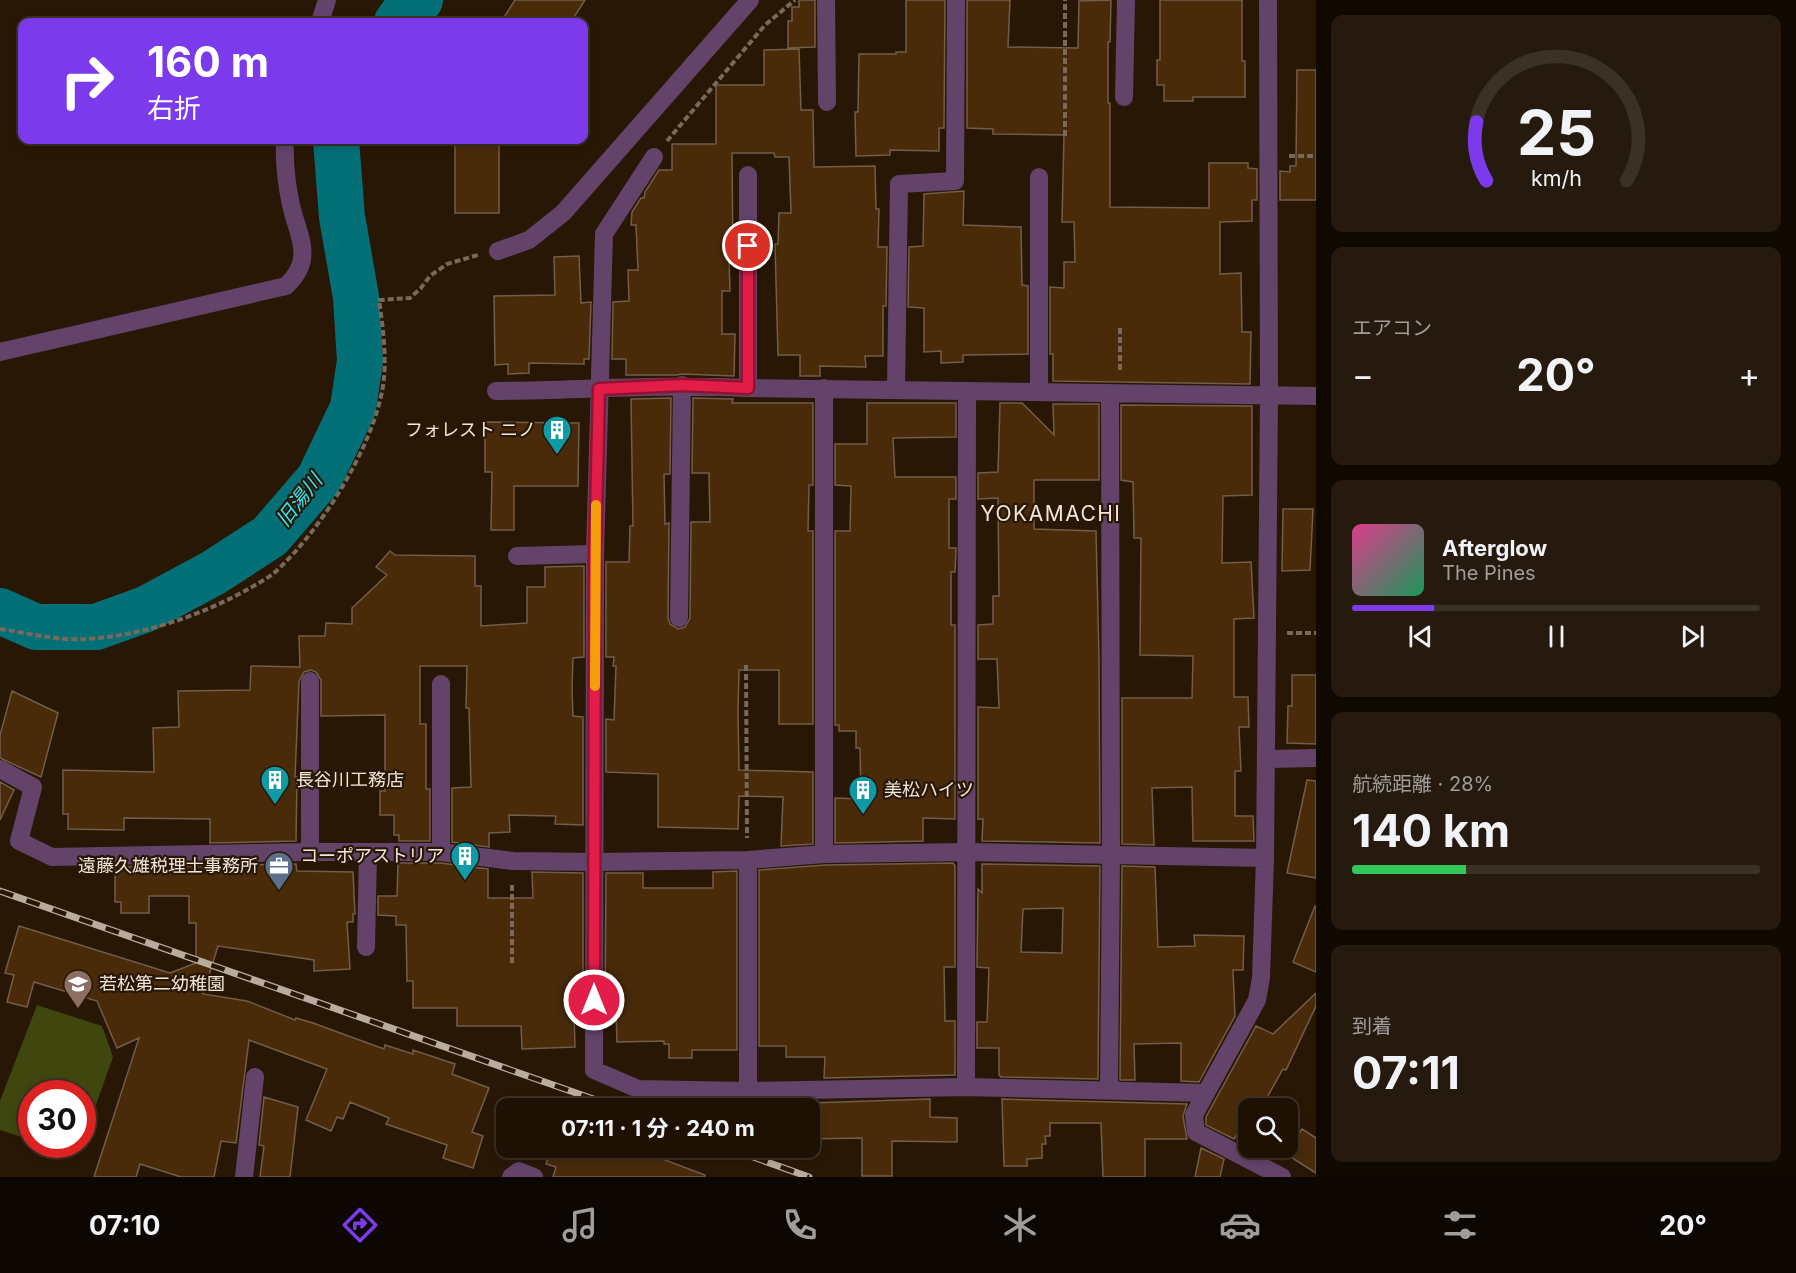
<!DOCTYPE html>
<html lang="ja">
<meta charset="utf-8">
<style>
:root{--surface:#1e1104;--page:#261a0e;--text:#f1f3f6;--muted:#a19d9a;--line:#3c3126;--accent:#7c3aed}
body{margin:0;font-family:Inter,"Noto Sans JP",sans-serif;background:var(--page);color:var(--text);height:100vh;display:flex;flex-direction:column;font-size:22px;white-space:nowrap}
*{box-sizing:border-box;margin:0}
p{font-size:20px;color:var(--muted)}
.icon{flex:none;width:33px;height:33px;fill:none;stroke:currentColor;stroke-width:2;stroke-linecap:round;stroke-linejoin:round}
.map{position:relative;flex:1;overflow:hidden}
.details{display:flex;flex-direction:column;gap:15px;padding:15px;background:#100902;width:480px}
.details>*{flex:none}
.hud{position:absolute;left:18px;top:18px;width:570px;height:126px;border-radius:12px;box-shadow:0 3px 9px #0003,0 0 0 2px var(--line);background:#7c3aed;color:#fff;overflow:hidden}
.controls{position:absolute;left:1238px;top:1098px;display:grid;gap:12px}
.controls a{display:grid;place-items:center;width:60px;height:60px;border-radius:12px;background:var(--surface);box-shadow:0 3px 9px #0003,0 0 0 2px var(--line);font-size:30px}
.speed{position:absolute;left:18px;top:1080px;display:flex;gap:12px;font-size:30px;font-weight:700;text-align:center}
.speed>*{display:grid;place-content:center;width:78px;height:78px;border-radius:50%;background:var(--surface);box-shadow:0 3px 9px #0003,0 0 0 2px var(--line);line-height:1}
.speed .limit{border:9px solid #d22;background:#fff;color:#111}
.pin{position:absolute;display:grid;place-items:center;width:51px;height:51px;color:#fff;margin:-26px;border:3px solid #fff;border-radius:50%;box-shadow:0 2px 6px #0007}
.me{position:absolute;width:66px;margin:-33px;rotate:0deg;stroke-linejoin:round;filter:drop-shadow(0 0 4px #0008)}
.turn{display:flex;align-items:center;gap:21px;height:126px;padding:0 30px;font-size:27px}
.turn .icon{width:78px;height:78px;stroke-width:2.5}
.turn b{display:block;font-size:42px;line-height:51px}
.big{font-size:45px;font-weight:700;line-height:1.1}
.details .tile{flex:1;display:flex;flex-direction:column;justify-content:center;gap:9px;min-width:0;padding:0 21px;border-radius:12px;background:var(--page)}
.details .dial{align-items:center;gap:0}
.dial svg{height:156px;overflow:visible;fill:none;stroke:var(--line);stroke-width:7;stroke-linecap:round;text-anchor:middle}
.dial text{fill:var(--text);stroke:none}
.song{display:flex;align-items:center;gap:18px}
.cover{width:72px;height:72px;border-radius:9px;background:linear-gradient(135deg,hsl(330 70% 55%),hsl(150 70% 35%))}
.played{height:6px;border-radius:3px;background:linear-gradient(90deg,var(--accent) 20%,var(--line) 20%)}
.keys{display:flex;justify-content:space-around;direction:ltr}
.heat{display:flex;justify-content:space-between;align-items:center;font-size:33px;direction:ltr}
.charge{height:9px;border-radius:4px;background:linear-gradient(90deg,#34c759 28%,var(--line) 0)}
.trip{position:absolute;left:496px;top:1098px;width:324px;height:60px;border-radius:12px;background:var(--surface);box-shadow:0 3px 9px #0003,0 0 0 2px var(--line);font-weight:700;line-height:60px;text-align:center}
.dock{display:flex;height:96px;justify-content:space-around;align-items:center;background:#0c0702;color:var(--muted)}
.dock .icon{width:42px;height:42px}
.dock .on{color:var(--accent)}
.dock b{font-size:27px;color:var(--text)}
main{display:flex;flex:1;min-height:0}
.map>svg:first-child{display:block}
.grass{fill:#3f470f}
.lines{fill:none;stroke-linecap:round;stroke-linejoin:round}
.river{stroke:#037078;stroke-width:46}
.building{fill:#492b0a;stroke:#725d49;stroke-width:1.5;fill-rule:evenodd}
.path{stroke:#78695a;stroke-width:4;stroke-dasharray:6 3;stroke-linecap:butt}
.minor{stroke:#63436a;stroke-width:18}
.rail-casing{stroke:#b9ab9e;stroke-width:7}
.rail{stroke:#281705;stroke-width:4.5;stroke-dasharray:14;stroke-linecap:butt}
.route-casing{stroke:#92132f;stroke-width:15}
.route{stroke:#e11d48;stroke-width:10}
.slow{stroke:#f59e0b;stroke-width:10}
.labels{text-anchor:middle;stroke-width:4.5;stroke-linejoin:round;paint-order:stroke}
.poi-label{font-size:18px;fill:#f2e6da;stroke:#281705;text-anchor:end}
.water-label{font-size:20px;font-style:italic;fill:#36e6f6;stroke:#281705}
.quarter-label{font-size:21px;letter-spacing:1.5px;fill:#f2e6da;stroke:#281705}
</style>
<main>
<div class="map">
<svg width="1316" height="1177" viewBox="0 0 1316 1177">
<rect width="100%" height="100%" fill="#281705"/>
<!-- grass -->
<path class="grass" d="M37 1005 102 1026 113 1057 83 1141 82 1094H32L31 1140 0 1130V1101Z"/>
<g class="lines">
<!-- river -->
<path class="river" d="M397 22 406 10 420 0
M0 611 36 627H96L146 609 213 573 270 536 319 479 353 408 360 361 356 297 342 217 336 140"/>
</g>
<!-- building -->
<path class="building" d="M515 0H585L571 22H501Z
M799 0H815V47L788 48V21H792V7H799Z
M906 0H945L944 128H939V151L890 150V155L856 156 855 112H858L859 54H896V52H906Z
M967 0H1010L1008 47 1078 48 1079 1 1111 0 1110 42H1108V103H1110V207L1209 208V163H1248V168L1257 169V200H1252V221L1220 222V274L1241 273 1242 332H1251L1250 384 1053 381V354H1050V287L1064 288V262H1075L1074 222H1062L1064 135 993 134V129L967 128Z
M1160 0H1242V61H1245V97H1193V101H1164V85H1157V60H1160Z
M799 49 801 110H813L814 167 875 166 876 209H879L878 247H887L886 306H883V356H865L866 367 820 366V376H800V355H778L775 244H778L779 213H791L789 157H775L774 153H732L733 259H729L730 291H722V334H735L734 376 682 374 676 375H626V359H612L613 302 629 301 628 270H638L636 225H631L632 212 641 198H644L645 192 659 170H672V144H716V85H764V50Z
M1297 70H1316V200H1280V171L1290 172V166H1296Z
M455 140H499V213H455Z
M964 191 963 225 1021 227 1022 285 1028 286V354L963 355V362L941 363V351L924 352V308L908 307 909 247 923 246 924 194Z
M579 256 581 303 591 302 589 359H584V364L529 363V373L508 374V364L495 365 494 296 555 295 554 257Z
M671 398 670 474H664L665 524 669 523 668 618 670 624 678 629 685 627 690 618 691 522H710L709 473H692L693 398 733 399 732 403H813V485H809L808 531H813V724H779V670H739L738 712 739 770 813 772V844L781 846 783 797 739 796 738 829 658 827V774L606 772V719L614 720 616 666H613L614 657H606V562H629L630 526H633L631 399Z
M867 403H956V437L893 438 895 477H956V499H949V548H956L955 572H951V625H955V819L923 818V841L835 843V798L861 799 860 748H856V731H839V725H835V531H850L851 486 835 485V444H867Z
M1000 403H1022L1054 435 1053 404H1099V480H1034V529L1096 531 1099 659 1100 843 982 841 983 819H978V707L999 708 997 659H978V625L993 624V596H999L998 498 978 499V473L998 472Z
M1121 405 1252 406V495L1223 496 1222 563 1251 562 1254 618 1234 619V697H1248L1249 727H1239L1241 771H1235V816H1253L1254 841H1193L1192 787 1152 788 1154 845 1122 844V698H1192L1193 656 1140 655 1141 538H1134L1133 482 1121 480Z
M485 422 579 423 578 486H514V530H491L492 472H485Z
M1283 509H1313L1310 570 1282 571Z
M390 551 395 555 475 556V586H481V626L527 623V587H545V567L584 566V657L573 658 572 688 573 716 583 717V825L555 824 556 816 509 815 510 832 489 833V847L452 842V788L471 787 469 708H466L467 666H420V724H426V789H430V841H399V835H394V815H380V791H385V715L321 716V680L316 672 311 670 304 672 299 681 295 777H297L296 841 210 843V819L124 818V830L68 829V814H63V770L154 772 153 728 179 727 178 691 250 690 251 666 300 667 299 636H325L326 623 352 624V608L387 575 376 567Z
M1292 675H1316V744L1287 743 1288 706H1292Z
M12 691 58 713 41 777 0 758V735Z
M1307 780 1316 781V878L1287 873Z
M0 782 14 790 0 820Z
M398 863H440L488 869V898H533L532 872 583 873V1011H574L575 1047 522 1049 521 1026H457V1008H413V981H407L406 925H396V916L378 915V896H397Z
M953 863 955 866V967H944L945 1021H955V1075L824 1078 825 1057H786V1046H759V870L825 865Z
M296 864 297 871 353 872 355 914H353V922H347L350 969 314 971V960L218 946 203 994 247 1001 295 1020 296 1018 313 1023 384 1049 385 1045 413 1054V1050L455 1064 452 1074 489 1088 472 1132 483 1136 473 1168 443 1158 447 1145 386 1124 389 1118 350 1102 343 1119 337 1117 331 1131 306 1120 327 1069 249 1040 236 1143 221 1141 214 1177H181L140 1164 136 1177H94L139 1038 117 1048 97 1001 34 982 27 1007 7 1002 14 975 5 973 19 926 170 973 196 963V923H189V896H149V913H121V902H115V867Z
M982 864 1100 866 1098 1079 1001 1077 999 1075V1048H977V1022H987L989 968 977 967 978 889 982 893ZM1063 908 1062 953 1021 952 1023 909Z
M1122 866 1155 867 1158 947 1195 946 1194 935 1244 936 1243 970H1233L1235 1016 1199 1082 1181 1081V1043L1134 1044 1135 1080H1120Z
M737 871V1050H692V1058H669V1044H664V1041L617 1042 616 1010H605L606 873H643V888H713V872Z
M1315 906 1316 907V972L1293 962Z
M1316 993V1006L1286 1070 1283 1069 1261 1108H1248V1115L1234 1139 1206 1125V1117L1256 1026 1273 1034Z
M264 1097 298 1107 290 1177H260L264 1146 259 1145Z
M930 1099V1117L957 1118V1142L892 1141V1176H862V1138L810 1139V1103Z
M1002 1099 1187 1104 1183 1116 1187 1139H1145V1177H1103L1101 1123H1050V1136H1045L1046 1144H1042V1158L1027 1159V1166H1004Z
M1302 1129 1316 1138V1173L1286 1154Z
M551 1148H633L705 1175V1177H553L556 1167 546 1164Z
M1201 1148 1224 1159 1220 1177H1195Z"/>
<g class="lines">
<!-- path -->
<path class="path" d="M1065 136V0
M667 141 765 25 795 0
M1289 156H1316
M1120 328V372
M0 629C28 633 57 641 86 639 141 636 203 615 250 588 258 583 267 579 274 573 320 532 373 448 383 386 387 359 383 327 379 300L410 298 421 288 430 276 447 264 478 255
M1287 633H1316
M746 665 747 838
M512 963V883"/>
<!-- minor -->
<path class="minor" d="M826 0 827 102
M320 22 327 0
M1124 97 1126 0
M654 157 604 234 595 554 594 1070 638 1089 748 1091 966 1087 1206 1093 1194 1115 1196 1132 1282 1177
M748 175V388
M498 251 529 240 563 213 750 0
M0 352 286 286C317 257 296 234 290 200 286 180 284 160 285 140
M824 388V854
M896 389 899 184 955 181 956 0
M496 391C580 390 664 384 748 388L1316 396
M1039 392V177
M517 556 595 554
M679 618 682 385
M310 681V852
M1266 759 1316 758
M0 769 33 787 19 841 52 857 310 852H441L513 861 595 862 748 860 824 854 968 852 1265 858
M441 852V684
M748 860V1091
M366 947 368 852
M966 1087 967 391
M1109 1091 1111 854 1110 393
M1206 1093 1257 1000 1261 978 1265 858 1269 395 1268 0
M244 1177 255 1077
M511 1177 519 1171 534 1177"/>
<!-- rail casing -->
<g class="rail-casing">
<path id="rail" d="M0 891 619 1108
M728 1148 809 1177"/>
</g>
<!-- rail -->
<use href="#rail" class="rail"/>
</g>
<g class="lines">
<!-- route casing -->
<g class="route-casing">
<path id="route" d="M594 1000 595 554 599 389 682 385 748 388V246"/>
</g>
<!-- route -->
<use href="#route" class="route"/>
<!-- slow -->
<path class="slow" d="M595 686 596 505"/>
</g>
<!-- icons -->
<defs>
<g id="building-pin" transform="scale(1.5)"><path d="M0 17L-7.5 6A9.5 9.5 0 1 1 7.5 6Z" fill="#0f9aa8" stroke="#281705"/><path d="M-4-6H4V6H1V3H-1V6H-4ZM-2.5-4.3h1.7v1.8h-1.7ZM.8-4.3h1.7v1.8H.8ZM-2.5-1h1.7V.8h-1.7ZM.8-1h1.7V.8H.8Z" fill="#fff"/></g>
<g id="office-pin" transform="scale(1.5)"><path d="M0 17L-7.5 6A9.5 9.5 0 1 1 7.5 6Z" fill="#5c6f8a" stroke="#281705"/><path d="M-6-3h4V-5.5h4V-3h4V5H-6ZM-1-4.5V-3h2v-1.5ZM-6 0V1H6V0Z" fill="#fff"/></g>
<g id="school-pin" transform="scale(1.5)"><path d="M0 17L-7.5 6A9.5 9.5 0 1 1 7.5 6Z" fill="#8d6e63" stroke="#281705"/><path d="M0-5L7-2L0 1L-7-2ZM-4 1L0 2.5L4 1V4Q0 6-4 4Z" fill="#fff"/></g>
</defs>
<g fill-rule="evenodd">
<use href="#building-pin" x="557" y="430"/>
<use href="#building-pin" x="275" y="780"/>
<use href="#building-pin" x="863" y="790"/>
<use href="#building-pin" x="465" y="856"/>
<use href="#office-pin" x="279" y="866"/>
<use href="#school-pin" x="78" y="984"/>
</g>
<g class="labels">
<!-- poi labels -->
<g class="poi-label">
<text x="536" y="436">フォレスト ニノ</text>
<text x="296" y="786" text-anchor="start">長谷川工務店</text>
<text x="884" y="796" text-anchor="start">美松ハイツ</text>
<text x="444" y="862">コーポアストリア</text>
<text x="258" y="872">遠藤久雄税理士事務所</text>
<text x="99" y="990" text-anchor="start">若松第二幼稚園</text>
</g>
<!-- water labels -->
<g class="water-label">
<text transform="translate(299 500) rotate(-52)" y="7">旧湯川</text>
</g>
<!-- quarter labels -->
<g class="quarter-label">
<text x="1051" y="521">YOKAMACHI</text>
</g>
</g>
</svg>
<div class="controls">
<a><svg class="icon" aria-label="search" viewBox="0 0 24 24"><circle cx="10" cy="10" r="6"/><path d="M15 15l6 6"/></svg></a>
</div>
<div class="speed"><div class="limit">30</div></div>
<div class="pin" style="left:748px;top:246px;background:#d93025"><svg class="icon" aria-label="arrive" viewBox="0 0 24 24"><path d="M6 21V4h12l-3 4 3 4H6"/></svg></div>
<svg class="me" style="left:594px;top:1000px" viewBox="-20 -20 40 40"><circle r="17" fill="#e11d48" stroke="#fff" stroke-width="3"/><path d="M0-11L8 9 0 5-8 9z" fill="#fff"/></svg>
<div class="trip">07:11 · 1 分 · 240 m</div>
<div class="hud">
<div class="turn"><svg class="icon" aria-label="right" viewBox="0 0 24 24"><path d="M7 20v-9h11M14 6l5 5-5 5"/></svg><div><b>160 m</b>右折</div></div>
</div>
</div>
<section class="details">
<div class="tile dial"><svg viewBox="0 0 100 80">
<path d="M14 69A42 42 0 1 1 86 69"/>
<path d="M14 69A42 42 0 0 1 9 39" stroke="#7c3aed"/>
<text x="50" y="56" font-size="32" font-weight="700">25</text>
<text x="50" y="72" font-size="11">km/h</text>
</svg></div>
<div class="tile"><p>エアコン</p>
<div class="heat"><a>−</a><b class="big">20°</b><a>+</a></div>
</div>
<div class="tile">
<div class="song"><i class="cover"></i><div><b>Afterglow</b><p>The Pines</p></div></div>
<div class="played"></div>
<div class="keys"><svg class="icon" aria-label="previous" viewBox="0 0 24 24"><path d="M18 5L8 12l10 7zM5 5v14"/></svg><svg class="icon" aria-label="pause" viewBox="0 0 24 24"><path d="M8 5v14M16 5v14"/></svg><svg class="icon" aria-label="next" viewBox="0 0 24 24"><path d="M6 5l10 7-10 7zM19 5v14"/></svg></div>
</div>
<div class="tile"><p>航続距離 · 28%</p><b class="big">140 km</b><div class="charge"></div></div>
<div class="tile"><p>到着</p><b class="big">07:11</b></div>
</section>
</main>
<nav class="dock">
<b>07:10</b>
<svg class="icon on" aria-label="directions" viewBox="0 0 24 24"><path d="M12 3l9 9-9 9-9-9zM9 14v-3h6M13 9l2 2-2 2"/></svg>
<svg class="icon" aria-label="music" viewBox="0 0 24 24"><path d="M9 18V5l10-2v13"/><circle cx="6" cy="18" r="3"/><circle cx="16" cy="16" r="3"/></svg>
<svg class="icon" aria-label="phone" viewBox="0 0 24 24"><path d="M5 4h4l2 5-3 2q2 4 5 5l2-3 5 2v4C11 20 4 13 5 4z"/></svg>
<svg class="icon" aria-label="climate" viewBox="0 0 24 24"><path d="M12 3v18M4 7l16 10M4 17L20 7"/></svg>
<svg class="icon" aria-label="car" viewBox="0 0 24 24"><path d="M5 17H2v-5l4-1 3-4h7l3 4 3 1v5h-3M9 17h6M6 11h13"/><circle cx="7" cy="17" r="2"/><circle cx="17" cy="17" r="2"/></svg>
<svg class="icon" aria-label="filters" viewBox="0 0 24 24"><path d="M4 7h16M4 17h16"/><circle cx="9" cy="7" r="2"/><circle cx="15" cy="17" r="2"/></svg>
<b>20°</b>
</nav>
